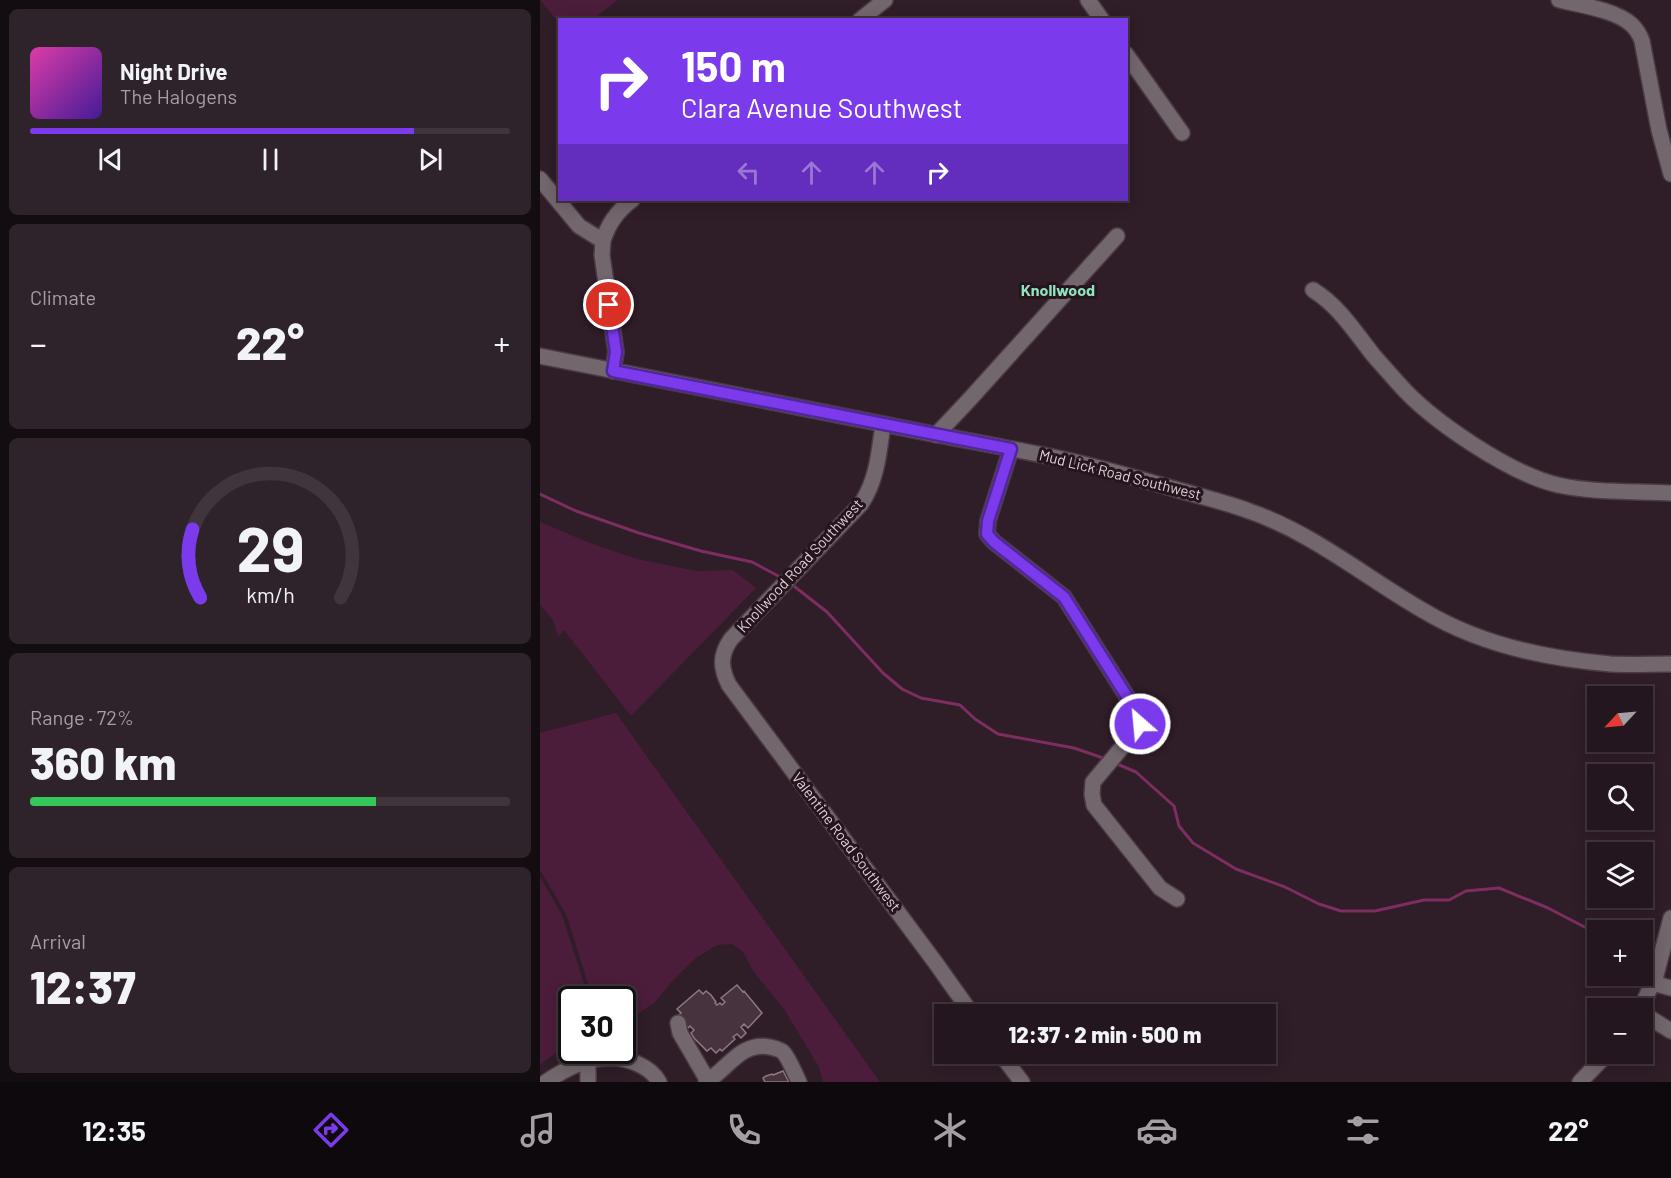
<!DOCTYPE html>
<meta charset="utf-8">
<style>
:root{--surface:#23161e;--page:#2f232b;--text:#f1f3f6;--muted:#a39fa4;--line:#40353c;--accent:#7c3aed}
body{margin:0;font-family:Barlow,sans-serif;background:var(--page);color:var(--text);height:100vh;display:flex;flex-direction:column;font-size:22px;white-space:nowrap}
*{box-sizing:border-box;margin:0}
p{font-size:20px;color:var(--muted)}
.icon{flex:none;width:33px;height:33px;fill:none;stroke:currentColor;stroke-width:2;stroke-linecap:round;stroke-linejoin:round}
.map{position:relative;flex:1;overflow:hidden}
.sheet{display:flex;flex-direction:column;gap:9px;padding:9px;background:#130c10;width:540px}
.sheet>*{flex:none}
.hud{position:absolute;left:18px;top:18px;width:570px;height:183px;border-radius:0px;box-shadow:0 3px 15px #0003,0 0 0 2px var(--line);background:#7c3aed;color:#fff;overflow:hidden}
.needle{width:39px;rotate:244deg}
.tools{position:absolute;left:1047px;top:686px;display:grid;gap:12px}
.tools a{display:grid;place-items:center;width:66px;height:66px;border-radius:0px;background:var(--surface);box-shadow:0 3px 15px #0003,0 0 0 2px var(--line);font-size:30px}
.speed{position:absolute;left:18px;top:986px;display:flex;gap:12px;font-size:30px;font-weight:700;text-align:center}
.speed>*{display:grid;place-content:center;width:78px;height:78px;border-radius:50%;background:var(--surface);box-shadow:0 3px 15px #0003,0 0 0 2px var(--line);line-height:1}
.speed .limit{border:3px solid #111;border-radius:9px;background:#fff;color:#111}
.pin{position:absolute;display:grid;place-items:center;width:51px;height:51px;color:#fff;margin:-26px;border:3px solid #fff;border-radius:50%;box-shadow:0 2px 6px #0007}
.me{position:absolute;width:66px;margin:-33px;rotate:333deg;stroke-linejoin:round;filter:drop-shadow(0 0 4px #0008)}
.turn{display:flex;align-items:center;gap:21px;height:126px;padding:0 24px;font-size:27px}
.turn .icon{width:78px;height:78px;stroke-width:2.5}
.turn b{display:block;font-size:42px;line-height:51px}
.lanes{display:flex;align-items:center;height:57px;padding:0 24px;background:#0003;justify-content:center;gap:30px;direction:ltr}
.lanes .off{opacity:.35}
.big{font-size:45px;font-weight:800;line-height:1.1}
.sheet .tile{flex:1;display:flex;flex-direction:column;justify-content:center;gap:9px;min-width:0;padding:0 21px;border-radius:9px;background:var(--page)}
.sheet .dial{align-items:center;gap:0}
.dial svg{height:156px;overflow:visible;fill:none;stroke:var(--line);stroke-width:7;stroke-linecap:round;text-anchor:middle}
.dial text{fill:var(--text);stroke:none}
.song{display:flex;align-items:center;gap:18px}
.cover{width:72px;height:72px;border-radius:9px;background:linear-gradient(135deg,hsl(320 70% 55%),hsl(260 70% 35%))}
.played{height:6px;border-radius:3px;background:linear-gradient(90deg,var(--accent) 80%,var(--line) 80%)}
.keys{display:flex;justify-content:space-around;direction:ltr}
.heat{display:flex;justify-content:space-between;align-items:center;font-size:33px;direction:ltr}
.charge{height:9px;border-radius:4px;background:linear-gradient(90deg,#34c759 72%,var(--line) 0)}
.trip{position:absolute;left:394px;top:1004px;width:342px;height:60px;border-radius:0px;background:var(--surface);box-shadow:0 3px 15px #0003,0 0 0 2px var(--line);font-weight:800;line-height:60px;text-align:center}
.tab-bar{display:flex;height:96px;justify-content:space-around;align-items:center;background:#0e090c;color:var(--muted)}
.tab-bar .icon{width:42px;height:42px}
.tab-bar .selected{color:var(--accent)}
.tab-bar b{font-size:27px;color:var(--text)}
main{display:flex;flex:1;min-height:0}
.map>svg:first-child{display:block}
.green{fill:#4b1d3a}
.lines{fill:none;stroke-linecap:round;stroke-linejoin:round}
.stream{stroke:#7e2d61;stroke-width:3}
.building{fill:#47333e;stroke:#8f7884;stroke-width:1.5}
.minor-casing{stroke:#4b3a44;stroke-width:18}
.minor{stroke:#72676d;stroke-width:15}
.route-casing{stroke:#51269a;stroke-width:15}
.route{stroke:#7c3aed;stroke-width:10}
.labels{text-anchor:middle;stroke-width:6;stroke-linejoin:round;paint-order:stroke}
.street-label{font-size:15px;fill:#ded1d7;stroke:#25141e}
.neighbourhood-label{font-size:16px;font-weight:bold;fill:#8fe5bf;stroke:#25141e}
</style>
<main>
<section class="sheet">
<div class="tile">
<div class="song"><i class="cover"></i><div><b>Night Drive</b><p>The Halogens</p></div></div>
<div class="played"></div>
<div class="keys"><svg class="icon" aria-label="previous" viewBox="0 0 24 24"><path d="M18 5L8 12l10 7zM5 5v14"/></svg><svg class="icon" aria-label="pause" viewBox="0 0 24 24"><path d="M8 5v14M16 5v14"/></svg><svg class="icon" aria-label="next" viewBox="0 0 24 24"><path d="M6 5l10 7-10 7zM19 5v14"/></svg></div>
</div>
<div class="tile"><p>Climate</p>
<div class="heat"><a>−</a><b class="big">22°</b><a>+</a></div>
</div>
<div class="tile dial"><svg viewBox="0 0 100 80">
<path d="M14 69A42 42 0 1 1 86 69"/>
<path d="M14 69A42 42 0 0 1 10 34" stroke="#7c3aed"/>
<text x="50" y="56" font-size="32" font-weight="700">29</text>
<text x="50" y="72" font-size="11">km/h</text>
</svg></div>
<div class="tile"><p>Range · 72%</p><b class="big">360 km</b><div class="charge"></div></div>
<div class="tile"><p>Arrival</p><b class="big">12:37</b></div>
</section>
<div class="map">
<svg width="1131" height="1082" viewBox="0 0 1131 1082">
<rect width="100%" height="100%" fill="#2f1d28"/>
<!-- green -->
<path class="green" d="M0 0H78L53 19 20 20 19 23Z
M0 522 50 543 97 559 157 571 193 570 216 588 91 716 24 630 18 637 13 620 0 605Z
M76 713 340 1082H283L279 1067 244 1009 213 971 203 952 192 944 177 945 156 958 134 979 114 1003 83 1024 82 999H53L26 914 0 870V733Z
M0 877 22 915 49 999H32L31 1041 0 1065Z"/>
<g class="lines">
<!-- stream -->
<path class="stream" d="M0 494 36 511 99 533 161 551 212 562 242 578
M250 583 287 612 343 673 362 689 381 698 420 705 435 719 458 734 534 748 566 759
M575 763 596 772 634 806 639 826 653 843 696 869 745 887 779 904 801 911H835L884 900H909L926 891 959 888 1008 908 1058 934
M1102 954 1115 960"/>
</g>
<!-- building -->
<path class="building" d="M197 985 203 992 204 991 222 1013 208 1028 204 1024 201 1027 206 1033 201 1038 197 1034 193 1037 195 1039 182 1051 180 1049 176 1053 171 1048 167 1051 154 1038 151 1033 154 1030 150 1026 148 1028 141 1021 138 1016 141 1013 137 1009 159 990 163 994 166 991 171 995 176 1002 175 1003 177 1005 180 1003 182 1005 185 1002 181 998Z
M243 1071 249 1082H225L223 1078 226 1076 232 1074 233 1075Z"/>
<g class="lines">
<!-- minor casing -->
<g class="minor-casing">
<path id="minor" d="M548 0 562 20
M1019 0C1040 5 1076 10 1092 25 1097 30 1100 35 1102 41L1119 130 1131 174
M320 20 345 0
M586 54 642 133
M0 179 39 226 63 241 62 255 76 352 73 371
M63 241C68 224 77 211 92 200
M773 290C799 306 815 332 834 356 842 365 850 374 858 383 890 420 970 474 1018 485 1054 493 1094 491 1131 493
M0 356C123 380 245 405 368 429 422 440 477 449 531 461 566 469 600 479 635 489 659 496 685 502 709 511 773 533 825 577 884 611 939 644 1008 659 1071 664 1091 665 1111 664 1131 664
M343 424C339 453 337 480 321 504L191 639C180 655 180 667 189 685L395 962 432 1014
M396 435 429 400 577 236
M471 449 448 521 447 534 454 542 524 597 598 714 600 724 594 733 553 782 552 794 554 805 620 888 637 899
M1113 983 1131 988
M1101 1008 1116 975 1131 918
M1102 1013 1131 1031
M138 1023 140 1033 168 1081
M460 1053 482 1082
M6 1082C33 1063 66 1049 98 1064 107 1068 114 1073 119 1082
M48 1082V1061
M166 1082C188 1069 201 1041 230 1047 234 1048 240 1049 243 1052 249 1058 255 1074 259 1082
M1040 1082 1068 1053"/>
</g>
<!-- minor -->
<use href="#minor" class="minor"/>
</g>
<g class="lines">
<!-- route casing -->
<g class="route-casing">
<path id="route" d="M69 305 76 352 73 371 471 449 448 521 447 534 454 542 524 597 598 714 600 724"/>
</g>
<!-- route -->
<use href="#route" class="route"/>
</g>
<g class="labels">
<!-- street labels -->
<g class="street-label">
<text transform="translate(580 475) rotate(14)" y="5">Mud Lick Road Southwest</text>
<text transform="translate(260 566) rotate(-47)" y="5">Knollwood Road Southwest</text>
<text transform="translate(306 842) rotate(53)" y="5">Valentine Road Southwest</text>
</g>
<!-- neighbourhood labels -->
<g class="neighbourhood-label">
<text x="518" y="296">Knollwood</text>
</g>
</g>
</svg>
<div class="tools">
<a><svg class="needle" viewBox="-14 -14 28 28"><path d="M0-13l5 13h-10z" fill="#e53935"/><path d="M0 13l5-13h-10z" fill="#a39fa4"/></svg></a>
<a><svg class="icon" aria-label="search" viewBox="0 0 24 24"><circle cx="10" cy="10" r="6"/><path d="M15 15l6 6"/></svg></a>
<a><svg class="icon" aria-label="layers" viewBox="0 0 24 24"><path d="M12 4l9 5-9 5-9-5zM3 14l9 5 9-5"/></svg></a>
<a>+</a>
<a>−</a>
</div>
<div class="speed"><div class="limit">30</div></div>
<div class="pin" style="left:69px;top:305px;background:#d93025"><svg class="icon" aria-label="arrive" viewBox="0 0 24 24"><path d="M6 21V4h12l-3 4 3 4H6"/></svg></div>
<svg class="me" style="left:600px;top:724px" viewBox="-20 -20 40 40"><circle r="17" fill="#7c3aed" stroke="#fff" stroke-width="3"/><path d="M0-11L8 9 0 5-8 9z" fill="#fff"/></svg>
<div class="trip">12:37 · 2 min · 500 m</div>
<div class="hud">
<div class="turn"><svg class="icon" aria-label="right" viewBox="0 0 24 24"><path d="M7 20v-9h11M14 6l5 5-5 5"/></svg><div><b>150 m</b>Clara Avenue Southwest</div></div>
<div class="lanes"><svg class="icon off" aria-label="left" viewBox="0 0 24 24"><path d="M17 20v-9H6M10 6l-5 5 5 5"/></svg><svg class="icon off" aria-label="ahead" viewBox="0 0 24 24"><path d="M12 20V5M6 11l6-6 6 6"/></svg><svg class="icon off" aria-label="ahead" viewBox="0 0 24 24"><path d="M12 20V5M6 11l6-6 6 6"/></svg><svg class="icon" aria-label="right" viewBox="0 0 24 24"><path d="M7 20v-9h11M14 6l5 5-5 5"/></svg></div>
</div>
</div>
</main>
<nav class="tab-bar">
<b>12:35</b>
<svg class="icon selected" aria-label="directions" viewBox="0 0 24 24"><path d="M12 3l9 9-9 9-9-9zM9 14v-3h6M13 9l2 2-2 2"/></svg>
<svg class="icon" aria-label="music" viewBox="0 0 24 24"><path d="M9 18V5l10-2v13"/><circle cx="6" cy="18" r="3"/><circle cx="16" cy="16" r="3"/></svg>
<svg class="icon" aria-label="phone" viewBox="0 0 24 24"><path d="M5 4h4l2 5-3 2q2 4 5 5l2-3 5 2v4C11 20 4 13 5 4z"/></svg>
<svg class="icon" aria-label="climate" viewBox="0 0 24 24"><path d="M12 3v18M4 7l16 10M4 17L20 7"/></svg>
<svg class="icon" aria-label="car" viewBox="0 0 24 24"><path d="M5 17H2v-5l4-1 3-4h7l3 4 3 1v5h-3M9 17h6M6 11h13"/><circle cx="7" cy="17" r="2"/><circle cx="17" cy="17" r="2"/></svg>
<svg class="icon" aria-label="filters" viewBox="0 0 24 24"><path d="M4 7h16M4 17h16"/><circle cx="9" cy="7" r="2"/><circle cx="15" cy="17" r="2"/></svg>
<b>22°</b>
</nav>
